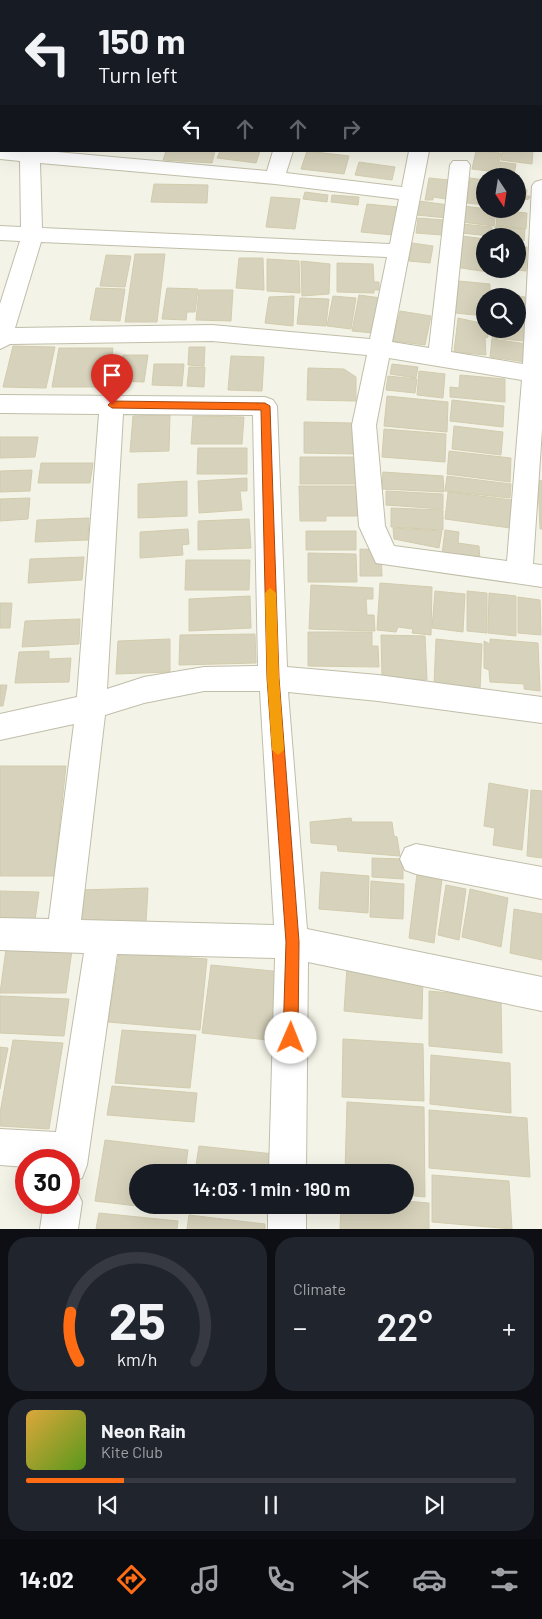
<!DOCTYPE html>
<meta charset="utf-8">
<style>
:root{--surface:#171b24;--page:#20242c;--text:#f1f3f6;--muted:#9ea1a6;--line:#363941;--accent:#ff6c13}
body{margin:0;font-family:Barlow,sans-serif;background:var(--page);color:var(--text);height:100vh;display:flex;flex-direction:column;font-size:19px;white-space:nowrap}
*{box-sizing:border-box;margin:0}
p{font-size:16px;color:var(--muted)}
.icon{flex:none;width:28px;height:28px;fill:none;stroke:currentColor;stroke-width:2;stroke-linecap:round;stroke-linejoin:round}
.map{position:relative;height:1229px;overflow:hidden}
.drawer{display:flex;flex-direction:column;gap:8px;padding:8px;background:#0d0f14;flex:1}
.drawer>*{flex:none}
.top-card{position:absolute;left:0px;top:0px;width:542px;height:152px;box-shadow:0 5px 20px #0002;background:#171b24;color:var(--text);overflow:hidden}
.needle{width:32px;rotate:168deg}
.controls{position:absolute;left:476px;top:168px;display:grid;gap:10px}
.controls a{display:grid;place-items:center;width:50px;height:50px;border-radius:50%;background:var(--surface);box-shadow:0 5px 20px #0002;font-size:25px}
.speed{position:absolute;left:15px;top:1149px;display:flex;gap:10px;font-size:25px;font-weight:700;text-align:center}
.speed>*{display:grid;place-content:center;width:65px;height:65px;border-radius:50%;background:var(--surface);box-shadow:0 5px 20px #0002;line-height:1}
.speed .limit{border:8px solid #d22;background:#fff;color:#111}
.pin{position:absolute;display:grid;place-items:center;width:42px;height:42px;color:#fff;margin:-51px -21px;border-radius:50% 50% 50% 0;rotate:-45deg;box-shadow:0 0 5px #0007}
.pin .icon{rotate:45deg}
.me{position:absolute;width:55px;margin:-28px;rotate:1deg;stroke-linejoin:round;filter:drop-shadow(0 0 4px #0008)}
.turn{display:flex;align-items:center;gap:18px;height:105px;padding:0 15px;font-size:22px}
.turn .icon{width:65px;height:65px;stroke-width:2.5}
.turn b{display:block;font-size:35px;line-height:42px}
.lanes{display:flex;align-items:center;height:48px;padding:0 15px;background:#0003;justify-content:center;gap:25px;direction:ltr}
.lanes .off{opacity:.35}
.big{font-size:38px;font-weight:600;line-height:1.1}
.drawer .widget{flex:1;display:flex;flex-direction:column;justify-content:center;gap:8px;min-width:0;padding:0 18px;border-radius:20px;background:var(--page)}
.drawer .dial{align-items:center;gap:0}
.dial svg{height:130px;overflow:visible;fill:none;stroke:var(--line);stroke-width:7;stroke-linecap:round;text-anchor:middle}
.dial text{fill:var(--text);stroke:none}
.song{display:flex;align-items:center;gap:15px}
.cover{width:60px;height:60px;border-radius:8px;background:linear-gradient(135deg,hsl(40 70% 55%),hsl(90 70% 35%))}
.played{height:5px;border-radius:2px;background:linear-gradient(90deg,var(--accent) 20%,var(--line) 20%)}
.keys{display:flex;justify-content:space-around;direction:ltr}
.heat{display:flex;justify-content:space-between;align-items:center;font-size:28px;direction:ltr}
.drawer .tiles{flex:1;display:grid;gap:8px;grid-template-columns:1fr 1fr}
.widget:last-child{grid-column:span 2}
.trip{position:absolute;left:129px;top:1164px;width:285px;height:50px;border-radius:25px;background:var(--surface);box-shadow:0 5px 20px #0002;font-weight:600;line-height:50px;text-align:center}
.tabs{display:flex;height:80px;justify-content:space-around;align-items:center;background:#090b0e;color:var(--muted)}
.tabs .icon{width:35px;height:35px}
.tabs .on{color:var(--accent)}
.tabs b{font-size:22px;color:var(--text)}
.map>svg:first-child{display:block}
.building{fill:#d7d2bb;stroke:#d2ccae}
.lines{fill:none;stroke-linecap:round;stroke-linejoin:round}
.minor-casing{stroke:#c0bea9;stroke-width:2}
.minor{fill:#fff;fill-rule:evenodd}
.route{fill:#ff6c13;stroke:#a6460c}
.slow{fill:#f59e0b}
</style>
<div class="map">
<svg width="542" height="1229" viewBox="0 0 542 1229">
<rect width="100%" height="100%" fill="#f4f3e7"/>
<!-- building -->
<path class="building" d="M166 151H215L212 163 163 160Z
M220 151H260L256 163 217 158Z
M307 151 349 156 344 174 301 169Z
M476 151 501 153 497 172 472 169Z
M502 151H533L532 164 501 160Z
M359 162 395 167 392 180 355 175Z
M500 162 516 164 514 175 499 174Z
M429 178 449 180 446 199 433 197V200H425Z
M470 178 485 180V205L467 203Z
M518 180 523 181 522 189 527 190 526 196H530L529 199 518 201Z
M154 184 208 185 207 203 151 202Z
M305 192 328 195 327 202 303 199Z
M332 195 359 197 358 205 331 202Z
M271 197 300 199 295 229 266 227Z
M419 201 449 205 447 218 416 215Z
M367 204 398 207 393 235 361 232Z
M463 206 496 210 494 226 461 222Z
M498 210 527 213 526 229 496 225Z
M418 218 444 220 442 235 416 233Z
M462 224 492 227 491 236 461 233Z
M495 226 525 229 524 241 518 240V236H495Z
M462 236 485 239V269H495L494 273 455 267Z
M412 243 433 246 430 263 409 261Z
M518 245V246L527 247 526 271 503 269H518Z
M135 254H165L157 322H125Z
M106 255 131 256 125 287 100 286Z
M239 258H263L264 290 236 288Z
M267 259 299 261 300 293 267 291Z
M301 261 330 264 329 294 302 296Z
M337 263 373 264 374 282H379V290H374V293L337 292Z
M459 281 490 284V296H485V316L455 313Z
M96 288 125 289 120 321 90 320Z
M167 288 198 289 195 312H187L186 320 162 319Z
M199 290H233L231 321 196 320Z
M359 295 381 298 374 333 352 331Z
M294 296 293 326 265 323 269 297Z
M333 296 356 298 351 329 327 326Z
M518 296 525 297 524 341 492 338V329H518Z
M300 298 329 299 326 326 297 324Z
M400 311 431 316 425 345 393 341Z
M458 318 485 324 486 331H488V337L485 338 486 355 454 352Z
M492 339 527 344 526 362 490 357Z
M13 346 55 347 46 388 3 387Z
M189 347H205L204 366 188 365Z
M59 348H113L108 387H52Z
M123 355H148L144 382 118 381Z
M231 356 264 357 262 391 228 390Z
M154 364H184L182 386 152 385Z
M392 364 418 367 416 378 390 374Z
M189 367H205L204 387 187 386Z
M308 368 344 369 356 377V401L307 400Z
M419 371 445 374 443 398 417 395Z
M460 375 505 379V402L450 397V387L459 388Z
M388 376 417 379 415 393 386 390Z
M387 396 448 402 447 432 384 426Z
M452 400 504 406 503 427 450 421Z
M170 415 169 451 130 452 133 416Z
M193 416 244 417 242 444H191Z
M304 422 352 423 353 454 304 453Z
M454 426 503 432 501 455 452 449Z
M384 429 446 434 445 462 382 457Z
M0 437H38L35 457 0 458Z
M198 448H247V474H197Z
M449 451 511 458 510 482 447 474Z
M300 457H354L356 484H300Z
M41 463H93L90 483H38Z
M32 470 30 491 0 492V471Z
M383 472 443 476 444 492 382 489Z
M447 476 511 484 510 498 445 491Z
M247 478V491H240L242 510 199 513 198 481Z
M538 480 542 481V529H540Z
M187 481V516L138 518V484Z
M299 486H357L359 516H326V521H300Z
M386 491 443 494V509L386 505Z
M448 492 512 500 510 528 445 519Z
M30 498 28 519 0 521V499Z
M391 508 443 510V530L391 527Z
M89 518 88 540 35 542 37 520Z
M249 519 251 548 198 550V521Z
M393 528 442 531 439 548 394 539Z
M188 529 189 544 182 545 183 555 140 558V532Z
M445 530 459 532 458 543 479 546 480 561 442 554Z
M306 531H356V550H306Z
M360 549 381 550 382 576H360Z
M308 553 356 554 357 582H308Z
M84 557 82 580 28 583 30 559Z
M186 560H250L249 590H185Z
M380 583 432 587 431 635 412 633 413 629 398 627 396 632 377 630Z
M311 585 373 588V599H366L367 615H374L375 631 309 629Z
M435 591 465 594 463 632 432 628Z
M467 591 487 593V633L467 631Z
M489 593 516 596V636L488 633Z
M250 596 251 628 189 631V599Z
M518 597 540 600 541 635 518 633Z
M0 603H12L10 628H0Z
M80 619 79 644 22 647 25 621Z
M308 632H372V646H378L379 667 308 666Z
M255 634 256 663 179 665 180 635Z
M381 635 425 636 427 680 382 678Z
M170 639V672L116 674 118 641Z
M436 639 482 644 480 690 434 685Z
M490 639 538 643 540 691 524 689V684L490 682 489 670 484 668V641L490 644Z
M49 651V659L71 658 69 682 15 683 19 652Z
M0 685H7L3 706H0Z
M0 766H66L54 876H0Z
M489 783 528 790 522 850 493 845 495 828 484 826Z
M531 790 542 791V858L527 856Z
M351 818 352 822H392L394 836 397 837 400 856 338 851 337 845 311 843 310 822Z
M372 858 403 859V879L372 877Z
M321 872 369 876 368 913 319 909Z
M417 874 442 879 434 943 409 938Z
M371 881 404 884 403 919 370 917Z
M446 885 466 889 459 940 438 935Z
M148 888 146 923 76 925 79 890Z
M470 889 508 898 501 947 462 937Z
M0 891 39 892 35 920 0 919Z
M514 909 542 914V960L510 953Z
M6 949 72 950 66 993H0Z
M119 953 207 959 200 1030 108 1022Z
M211 965 283 972 277 1041 202 1033Z
M347 967 423 974 422 1019 344 1011Z
M429 991 501 998 502 1053 429 1046Z
M0 996 69 999 64 1036 0 1033Z
M122 1030 196 1035 190 1088 115 1083Z
M343 1039 423 1044 424 1101 342 1097Z
M13 1040 63 1043 49 1129 0 1126V1113Z
M0 1047 8 1048 0 1089Z
M431 1055 510 1063 511 1113 430 1104Z
M112 1086 197 1093 194 1122 107 1115Z
M347 1102 424 1107 425 1197 405 1195V1172H345Z
M429 1110 527 1118 530 1177 429 1168Z
M105 1140 188 1150 185 1172H138V1205H180L179 1211 95 1201Z
M199 1146 274 1154 272 1172H195Z
M432 1175 509 1181 512 1229 432 1222Z
M405 1201 429 1203V1229H340L341 1205H405Z
M191 1205H269V1214Z
M99 1213 178 1221 177 1229H96Z
M189 1215 265 1224V1229H187Z"/>
<g class="lines">
<!-- minor casing -->
<g class="minor-casing">
<path id="minor" d="M440 0H456V1H440Z
M541 68H542V78H541Z
M541 138H542V150H541Z
M0 147 1 151H46L267 171 273 151H293L286 173 402 187 409 151H429L392 342 429 348 450 165 453 161H467L470 165 451 352 523 364 532 186 535 182 542 180V429L533 564 542 565V587L376 563 359 526 352 425 367 355 212 341 10 344 0 349V304L20 241 0 240V226L21 227 20 161 0 159ZM40 163 275 184 399 199 390 244 42 228ZM41 242 387 257 370 339 212 325 15 328ZM389 358 522 380 507 561 394 546 385 526 376 425Z
M0 395 265 397 273 400 277 406 287 667 378 675 542 697V723L378 701 288 692 307 929 542 977V1011L308 962 306 1172H269L275 958 117 954 87 1165 82 1178 69 1183V1160H26V1167L0 1165V1129L56 1132 84 953 0 950V918L49 919 74 724 0 740V714L77 697 99 414 0 413ZM123 414 253 415 258 666 204 667 144 677 107 689ZM204 691H260L274 925 81 920 105 715 144 703Z
M416 844 542 867V899L416 874 405 870 400 859 405 848Z
M69 1186 76 1189 82 1202 78 1229H40L44 1202H69Z
M268 1205H306V1229H268Z"/>
</g>
<!-- minor -->
<use href="#minor" class="minor"/>
</g>
<!-- route -->
<path class="route" d="M112 401 265 403 270 406 279 678 299 942 298 1038 296 1043 291 1045 286 1043 283 1038 286 942 267 678 261 410 112 408 108 405Z"/>
<!-- slow -->
<path class="slow" d="M270 588 276 593 279 678 284 750 278 755 272 750 267 678 265 593Z"/>
</svg>
<div class="controls">
<a><svg class="needle" viewBox="-14 -14 28 28"><path d="M0-13l5 13h-10z" fill="#e53935"/><path d="M0 13l5-13h-10z" fill="#9ea1a6"/></svg></a>
<a><svg class="icon" aria-label="sound" viewBox="0 0 24 24"><path d="M4 9h4l5-4v14l-5-4H4zM17 9q2 3 0 6"/></svg></a>
<a><svg class="icon" aria-label="search" viewBox="0 0 24 24"><circle cx="10" cy="10" r="6"/><path d="M15 15l6 6"/></svg></a>
</div>
<div class="speed"><div class="limit">30</div></div>
<div class="pin" style="left:112px;top:405px;background:#d93025"><svg class="icon" aria-label="arrive" viewBox="0 0 24 24"><path d="M6 21V4h12l-3 4 3 4H6"/></svg></div>
<svg class="me" style="left:291px;top:1038px" viewBox="-20 -20 40 40"><circle r="19" fill="#fff"/><path d="M0-13L10 11 0 6-10 11z" fill="#ff6c13"/></svg>
<div class="trip">14:03 · 1 min · 190 m</div>
<div class="top-card">
<div class="turn"><svg class="icon" aria-label="left" viewBox="0 0 24 24"><path d="M17 20v-9H6M10 6l-5 5 5 5"/></svg><div><b>150 m</b>Turn left</div></div>
<div class="lanes"><svg class="icon" aria-label="left" viewBox="0 0 24 24"><path d="M17 20v-9H6M10 6l-5 5 5 5"/></svg><svg class="icon off" aria-label="ahead" viewBox="0 0 24 24"><path d="M12 20V5M6 11l6-6 6 6"/></svg><svg class="icon off" aria-label="ahead" viewBox="0 0 24 24"><path d="M12 20V5M6 11l6-6 6 6"/></svg><svg class="icon off" aria-label="right" viewBox="0 0 24 24"><path d="M7 20v-9h11M14 6l5 5-5 5"/></svg></div>
</div>
</div>
<section class="drawer">
<div class="tiles">
<div class="widget dial"><svg viewBox="0 0 100 80">
<path d="M14 69A42 42 0 1 1 86 69"/>
<path d="M14 69A42 42 0 0 1 9 39" stroke="#ff6c13"/>
<text x="50" y="56" font-size="32" font-weight="700">25</text>
<text x="50" y="72" font-size="11">km/h</text>
</svg></div>
<div class="widget"><p>Climate</p>
<div class="heat"><a>−</a><b class="big">22°</b><a>+</a></div>
</div>
<div class="widget">
<div class="song"><i class="cover"></i><div><b>Neon Rain</b><p>Kite Club</p></div></div>
<div class="played"></div>
<div class="keys"><svg class="icon" aria-label="previous" viewBox="0 0 24 24"><path d="M18 5L8 12l10 7zM5 5v14"/></svg><svg class="icon" aria-label="pause" viewBox="0 0 24 24"><path d="M8 5v14M16 5v14"/></svg><svg class="icon" aria-label="next" viewBox="0 0 24 24"><path d="M6 5l10 7-10 7zM19 5v14"/></svg></div>
</div>
</div>
</section>
<nav class="tabs">
<b>14:02</b>
<svg class="icon on" aria-label="directions" viewBox="0 0 24 24"><path d="M12 3l9 9-9 9-9-9zM9 14v-3h6M13 9l2 2-2 2"/></svg>
<svg class="icon" aria-label="music" viewBox="0 0 24 24"><path d="M9 18V5l10-2v13"/><circle cx="6" cy="18" r="3"/><circle cx="16" cy="16" r="3"/></svg>
<svg class="icon" aria-label="phone" viewBox="0 0 24 24"><path d="M5 4h4l2 5-3 2q2 4 5 5l2-3 5 2v4C11 20 4 13 5 4z"/></svg>
<svg class="icon" aria-label="climate" viewBox="0 0 24 24"><path d="M12 3v18M4 7l16 10M4 17L20 7"/></svg>
<svg class="icon" aria-label="car" viewBox="0 0 24 24"><path d="M5 17H2v-5l4-1 3-4h7l3 4 3 1v5h-3M9 17h6M6 11h13"/><circle cx="7" cy="17" r="2"/><circle cx="17" cy="17" r="2"/></svg>
<svg class="icon" aria-label="filters" viewBox="0 0 24 24"><path d="M4 7h16M4 17h16"/><circle cx="9" cy="7" r="2"/><circle cx="15" cy="17" r="2"/></svg>
</nav>
